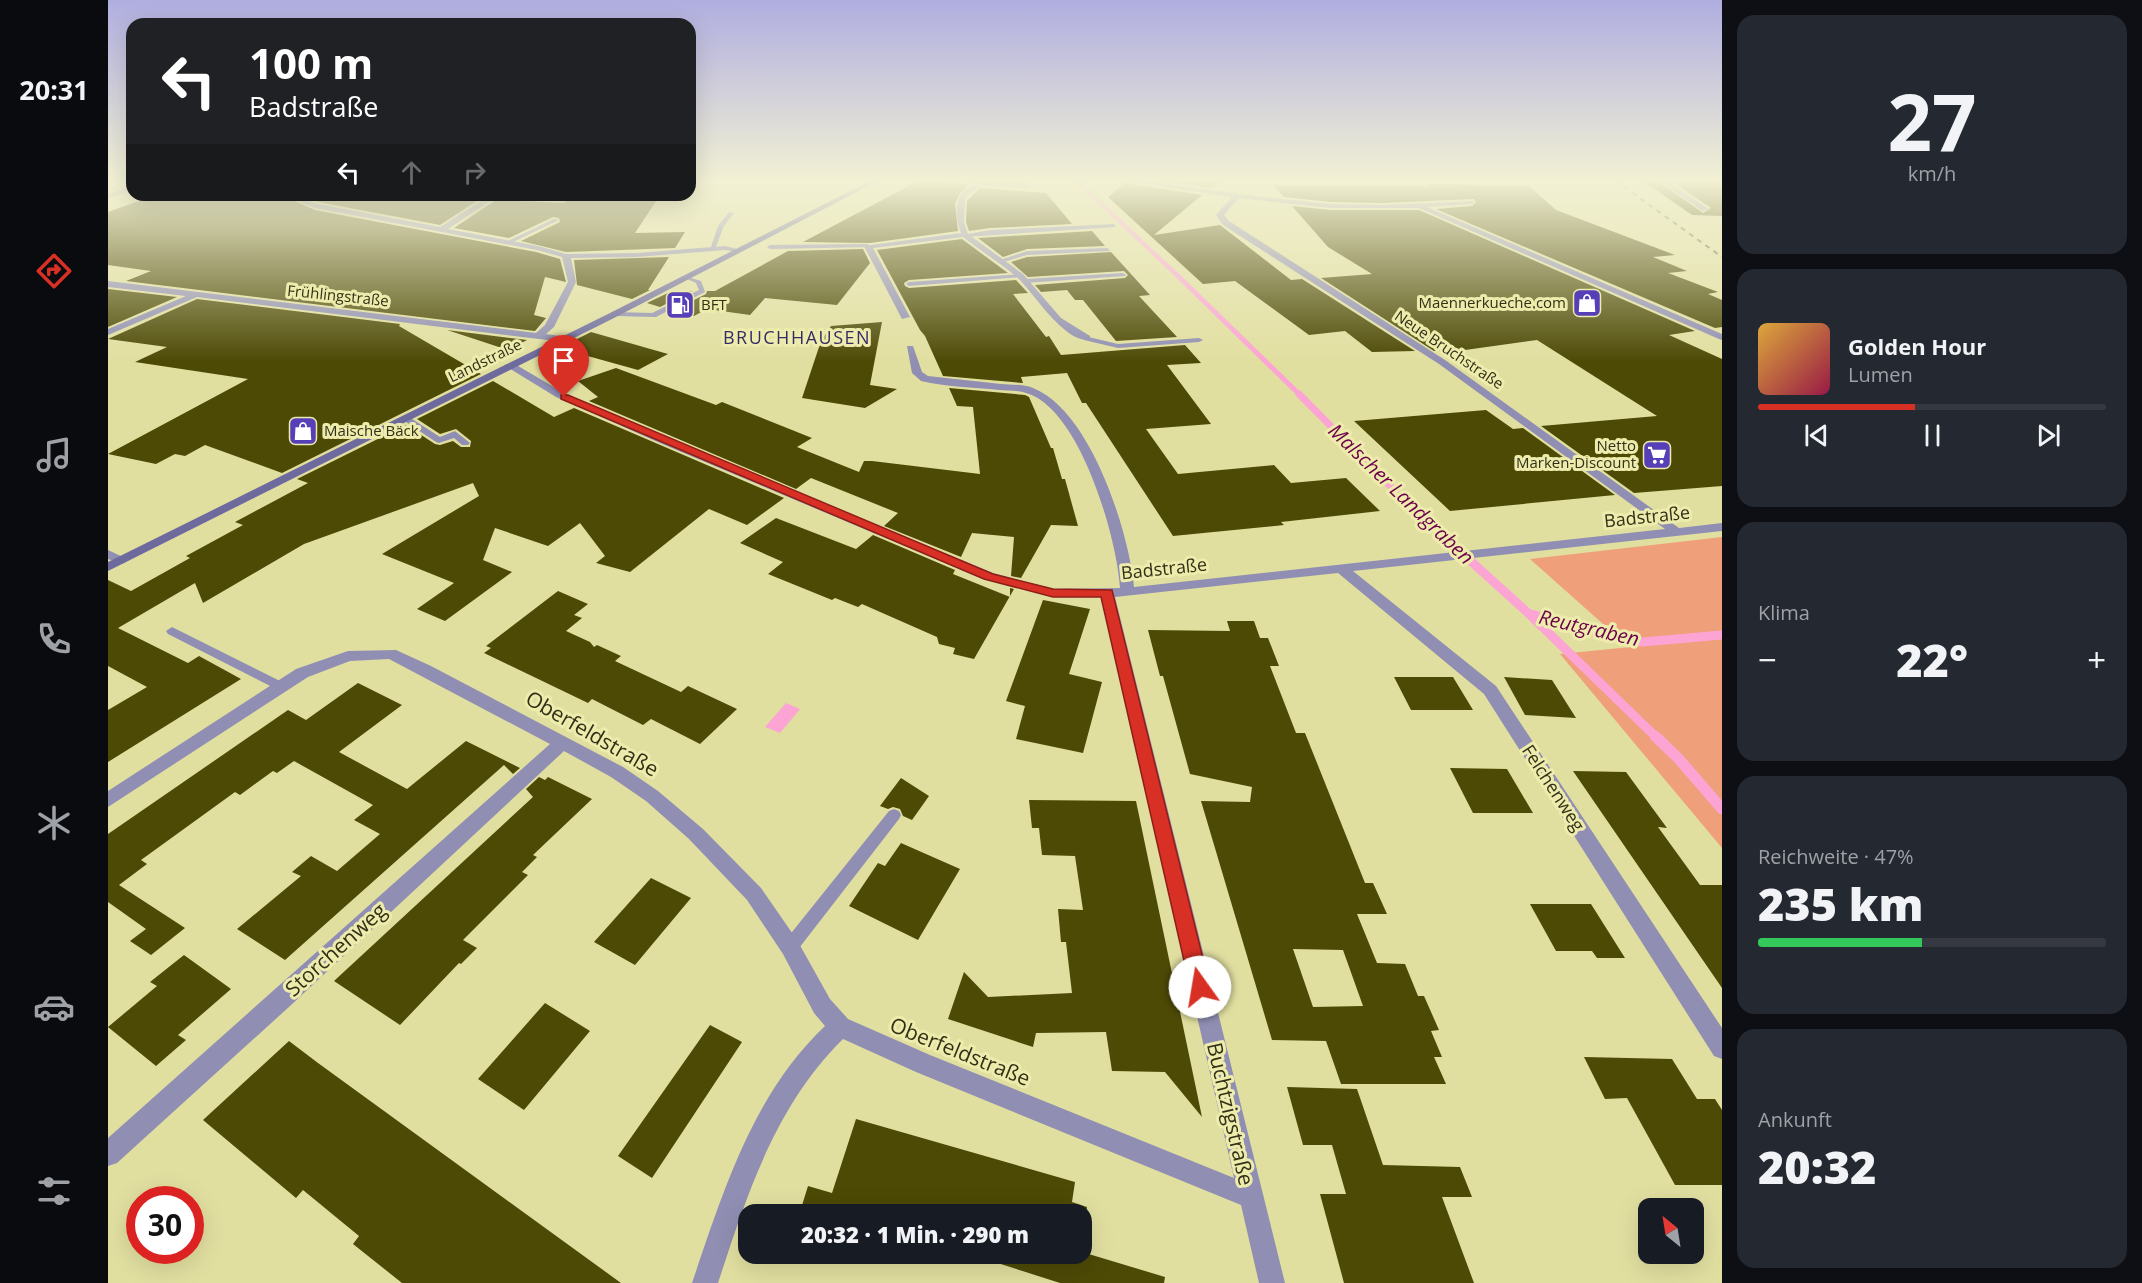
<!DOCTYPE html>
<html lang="de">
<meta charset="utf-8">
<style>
:root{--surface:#171b24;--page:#242831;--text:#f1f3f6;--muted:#9ea1a6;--line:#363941;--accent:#d93025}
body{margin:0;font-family:"Open Sans",sans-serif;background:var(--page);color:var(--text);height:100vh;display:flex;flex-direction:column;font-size:22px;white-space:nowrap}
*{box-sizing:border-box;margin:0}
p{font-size:20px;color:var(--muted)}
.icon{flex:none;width:33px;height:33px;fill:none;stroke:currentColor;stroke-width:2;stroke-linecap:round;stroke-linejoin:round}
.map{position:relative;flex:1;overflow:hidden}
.panel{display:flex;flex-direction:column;gap:15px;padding:15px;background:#0d0f14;width:420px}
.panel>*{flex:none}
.guide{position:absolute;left:18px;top:18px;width:570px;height:183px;border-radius:18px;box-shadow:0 6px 24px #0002;background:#202124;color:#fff;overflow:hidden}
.needle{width:39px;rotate:330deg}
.buttons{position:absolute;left:1530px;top:1198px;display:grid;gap:12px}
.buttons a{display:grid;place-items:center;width:66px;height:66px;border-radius:12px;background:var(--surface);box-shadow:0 6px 24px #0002;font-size:30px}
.speed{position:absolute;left:18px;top:1186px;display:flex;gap:12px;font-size:30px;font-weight:700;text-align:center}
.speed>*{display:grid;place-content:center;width:78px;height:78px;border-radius:50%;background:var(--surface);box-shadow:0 6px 24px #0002;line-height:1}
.speed .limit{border:9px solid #d22;background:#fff;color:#111}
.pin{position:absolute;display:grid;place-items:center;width:51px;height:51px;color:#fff;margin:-62px -26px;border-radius:50% 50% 50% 0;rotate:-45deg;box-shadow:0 0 6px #0007}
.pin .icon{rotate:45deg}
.me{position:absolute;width:66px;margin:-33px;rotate:347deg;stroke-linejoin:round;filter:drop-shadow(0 0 4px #0008)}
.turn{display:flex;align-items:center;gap:21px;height:126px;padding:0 24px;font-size:27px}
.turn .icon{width:78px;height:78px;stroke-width:2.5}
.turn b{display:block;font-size:42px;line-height:51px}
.lanes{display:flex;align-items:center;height:57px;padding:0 24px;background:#0003;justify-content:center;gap:30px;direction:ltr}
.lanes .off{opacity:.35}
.big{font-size:45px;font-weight:800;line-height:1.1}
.panel .tile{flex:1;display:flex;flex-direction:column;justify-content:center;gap:9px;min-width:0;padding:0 21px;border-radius:18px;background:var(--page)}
.panel .dial{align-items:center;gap:0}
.dial b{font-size:78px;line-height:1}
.song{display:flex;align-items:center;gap:18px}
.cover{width:72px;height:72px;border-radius:9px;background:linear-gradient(135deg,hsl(40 70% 55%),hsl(340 70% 35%))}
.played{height:6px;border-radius:3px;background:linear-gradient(90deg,var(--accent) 45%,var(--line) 45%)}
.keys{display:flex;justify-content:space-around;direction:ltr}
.heat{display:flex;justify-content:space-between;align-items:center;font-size:33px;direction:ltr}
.charge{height:9px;border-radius:4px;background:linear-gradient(90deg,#34c759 47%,var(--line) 0)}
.trip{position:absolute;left:630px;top:1204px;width:354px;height:60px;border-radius:18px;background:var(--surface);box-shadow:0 6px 24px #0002;font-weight:800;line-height:60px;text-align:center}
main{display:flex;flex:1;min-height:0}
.menu{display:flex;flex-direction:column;width:108px;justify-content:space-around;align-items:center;background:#090b0e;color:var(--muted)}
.menu .icon{width:42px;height:42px}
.menu .current{color:var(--accent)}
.menu b{font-size:27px;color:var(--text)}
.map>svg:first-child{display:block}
.green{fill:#ef9f79}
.water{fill:#fca4d4}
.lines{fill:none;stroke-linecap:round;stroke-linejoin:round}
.stream-far4{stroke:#fca4d4;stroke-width:4.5}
.stream-far3{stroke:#fca4d4;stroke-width:5}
.stream-far2{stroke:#fca4d4;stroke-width:7}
.stream-far1{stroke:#fca4d4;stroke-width:9}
.stream{stroke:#fca4d4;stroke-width:11}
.building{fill:#4d4a06;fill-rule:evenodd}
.lane{fill:#908fb3;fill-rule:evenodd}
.street{fill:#908fb3;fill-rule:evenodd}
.secondary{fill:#6d6a9e;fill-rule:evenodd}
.rail{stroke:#6f6e47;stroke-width:2;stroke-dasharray:5 5;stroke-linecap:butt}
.route{fill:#d93025;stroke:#8d1f18;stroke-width:1.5}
.labels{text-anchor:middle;stroke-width:6;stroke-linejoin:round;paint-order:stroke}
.far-street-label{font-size:15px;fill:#323118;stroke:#eeecac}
.far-poi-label{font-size:15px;fill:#323118;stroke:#eeecac;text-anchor:end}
.far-quarter-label{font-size:18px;letter-spacing:1.5px;fill:#352c67;stroke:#eeecac}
.street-label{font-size:18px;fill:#323118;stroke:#eeecac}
.water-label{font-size:20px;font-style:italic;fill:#6c014b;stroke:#eeecac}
.near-street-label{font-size:21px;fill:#323118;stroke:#eeecac}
</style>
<main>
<nav class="menu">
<b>20:31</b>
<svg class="icon current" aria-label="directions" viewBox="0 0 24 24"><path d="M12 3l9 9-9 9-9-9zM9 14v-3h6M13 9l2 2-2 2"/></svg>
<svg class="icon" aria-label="music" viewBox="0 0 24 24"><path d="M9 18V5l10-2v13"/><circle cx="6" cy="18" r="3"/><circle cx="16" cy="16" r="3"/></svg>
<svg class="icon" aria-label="phone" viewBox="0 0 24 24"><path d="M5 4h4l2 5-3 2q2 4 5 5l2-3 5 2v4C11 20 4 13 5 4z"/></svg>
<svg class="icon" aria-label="climate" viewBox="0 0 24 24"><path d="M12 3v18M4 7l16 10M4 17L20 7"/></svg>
<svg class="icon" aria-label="car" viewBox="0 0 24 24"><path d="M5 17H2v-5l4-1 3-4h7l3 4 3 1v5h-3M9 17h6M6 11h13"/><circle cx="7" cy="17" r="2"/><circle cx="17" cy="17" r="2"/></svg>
<svg class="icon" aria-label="filters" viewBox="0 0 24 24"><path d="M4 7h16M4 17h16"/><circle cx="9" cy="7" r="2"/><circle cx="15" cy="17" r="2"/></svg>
</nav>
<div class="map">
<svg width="1614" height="1283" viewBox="0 0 1614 1283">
<rect width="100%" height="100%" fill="#e1dfa0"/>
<!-- green -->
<path class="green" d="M1614 537V631L1513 640 1422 559Z
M1614 638V848L1452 654Z"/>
<!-- water -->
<path class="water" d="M678 703 692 709 672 733 657 727Z"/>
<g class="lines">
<!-- stream-far4 -->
<path class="stream-far4" d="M969 181 1070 276"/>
<!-- stream-far3 -->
<path class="stream-far3" d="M1069 275 1193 396"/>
<!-- stream-far2 -->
<path class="stream-far2" d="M1191 394 1304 508 1347 547"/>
<!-- stream-far1 -->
<path class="stream-far1" d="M1345 545 1420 613 1549 738
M1420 613 1489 633 1535 642 1614 635"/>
<!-- stream -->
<path class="stream" d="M1547 736 1570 758 1614 809"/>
</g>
<!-- building -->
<path class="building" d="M810 181H831L861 185 852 193 847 204 850 231 762 243 695 242Z
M1052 181H1111L1103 188Z
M1535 181H1550L1595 213 1603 208 1563 181H1614V216L1584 215Z
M1017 183 1094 195 1046 235 1112 225 1183 280 1194 279 1307 351 1264 352 1237 331 1201 335 1127 281 1095 284 1000 197Z
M1319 184 1421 186 1448 210 1567 255 1545 257 1579 271 1560 273 1610 292 1600 294 1614 300V327L1607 328 1328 209 1364 206 1368 202 1366 199 1275 203 1222 202 1176 197 1165 185 1321 186Z
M872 188 938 193 964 224 882 228 861 231 858 222 859 201Z
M47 195 118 200 141 195H173L207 210 428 252 452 259 458 282 437 277 426 315 438 318 427 331 18 281 43 271 0 265V212Z
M191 195H378L332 225 210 202Z
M465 195H552L527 233 577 232 567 248 458 252 413 241 452 222 451 218 445 217 401 238 346 228 388 200 456 203Z
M1184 206 1222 210H1311L1587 331 1561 335 1614 359V486L1526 493 1433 426 1549 416 1429 340 1357 350 1326 351 1213 278 1264 274 1220 247Z
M984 231 997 246 919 249 895 257 870 238Z
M854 239 900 273 801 280 796 283 797 286 801 288 908 280 920 293 905 294 938 337 941 336 953 355 1077 345 1093 363 1059 365 1103 424 1038 429 1070 474 1166 465 1183 483 1238 478 1272 511 1173 522 1176 525 1065 536 978 403H974L959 373 913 377 915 383 835 376 817 336 812 330 769 250Z
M755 249 762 263 729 305 657 298 642 315 599 309 586 316 566 310 598 294 599 291H607L680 251Z
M1003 252 1042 295 1031 296 1069 337 1008 341 975 300H967L959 290 933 292 927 285 1017 278 1020 275 1016 271 920 277 903 262 919 257Z
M561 257 540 290H542L524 299 469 285 466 260Z
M0 289 69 297 0 327Z
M564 291H584L552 307 539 303Z
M89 299 292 324 291 326 373 374 174 473 97 445 77 456 67 454 48 464 0 454 140 379 27 362 59 347 0 339Z
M774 322 762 385 789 389 757 408 694 398 713 341 723 326Z
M339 330 419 340 400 350Z
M483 332 560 354 530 370 451 348Z
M508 368 608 405 614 402 704 438 689 447 751 472 756 461H764L872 474 865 407 849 406 841 388 917 395 921 397 943 448H945L954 479H957L970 526 943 525 913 578 903 576 906 537 864 533 853 557 776 526 790 513 703 478 688 489 481 401 490 397 470 381Z
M385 381 446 417 466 408 676 498 639 525 601 509 522 572 488 563 497 556 472 523 440 546 387 528 375 560 404 572 337 621 309 609 346 583 274 554 371 496 365 483 196 544 95 603 87 583 10 628 80 663 91 656 133 679 0 762V710L39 687 0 666V580L23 591 82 558 78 556 135 525 127 522 200 483 189 479 298 425 327 444 332 445 345 441 353 447H362L363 441 348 429 332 434 309 419Z
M1378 410 1405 429 1415 428 1507 495 1342 511 1246 421Z
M668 518 748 549 765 535 847 570 845 574 902 597V588L906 589 866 659 845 654 847 648 831 644 829 637 754 604 750 607 727 598 724 600 660 574 675 562 632 543Z
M450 591 480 604 466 615 474 618 458 631 482 642 486 647 489 645 513 656 507 661 573 692 580 686 629 709 592 744 543 719 535 725 484 699 480 703 376 653 383 648 378 646Z
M935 600 982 609 961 674 994 682 975 753 908 739 917 706 898 701Z
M1119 621H1146L1152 638H1160L1171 666H1162L1188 733H1197L1257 883H1265L1279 914H1249L1269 963 1297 964 1310 996H1316L1331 1030 1323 1031 1334 1057H1326L1338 1084H1233L1218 1041 1164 1040 1093 801 1142 802 1144 787 1082 774 1055 676H1052L1040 630 1122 631ZM1185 949 1235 950 1255 1006 1205 1007Z
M1286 677H1345L1365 710H1303Z
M1396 677 1444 680 1468 718 1417 715Z
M250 683 294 705 231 752 299 789 358 741 412 768 405 774 396 765 177 960 129 929 193 876 184 872 203 856 229 871 272 834 246 820 265 805 186 761 169 773 165 771 132 795 127 792 33 860 39 864 11 885 77 928 43 955 22 941 38 929 0 902V834L180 710 198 720Z
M1342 768 1399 769 1425 813H1365Z
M1465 771 1518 772 1559 828 1550 827 1592 885H1614V988Z
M431 777 437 780 440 777 484 799 425 855 429 857 414 872 420 875 355 940 369 948 353 964 351 963 292 1025 226 981 425 797 418 789Z
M793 778 821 796 804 820 795 816 792 809 785 807 780 809 772 806Z
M921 800 1028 801 1094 1117 1057 1072 1004 1071 998 1032 928 1033 925 1047 840 1019 856 972 880 997 964 993 958 942H953L950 909 975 910 967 856 934 855 931 828H924Z
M793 843 852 869 810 940 741 906 770 863 777 866Z
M543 878 583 898 527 965 486 942Z
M1422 904H1483L1517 958H1489L1484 951H1448Z
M76 955 123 989 70 1035 78 1040 48 1066 0 1027 49 986 42 982Z
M437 1003 482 1031 416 1110 370 1079Z
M602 1025 634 1042 544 1178 510 1156Z
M181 1041 210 1063 513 1283H294L245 1244 251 1236 195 1190 188 1198 95 1120Z
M1476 1057 1564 1059 1589 1099H1607L1614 1110V1185H1567L1519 1098 1497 1099Z
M1179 1087 1249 1089 1275 1165 1352 1167 1364 1197H1334L1366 1283H1236L1212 1194H1238L1224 1145H1195Z
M748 1119 967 1182 964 1202 979 1207 974 1251V1215H794L777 1210 776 1215H691L700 1186 724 1193Z
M974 1252 1057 1277 1056 1283H952L877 1259 878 1254H974Z"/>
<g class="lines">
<!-- lane -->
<path class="lane" d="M868 182 922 184 925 186 922 188 866 185Z
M621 212 626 213 616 226 607 249 602 250 610 226Z
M446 219 451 220 403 243 398 242Z
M1006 224 1008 227 857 237 854 235 882 230Z
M760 244 762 247 662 249 659 247 662 245Z
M999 248 1002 250 1001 251 919 255 892 263 889 261 919 251Z
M1015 273 1018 275 1017 276 917 283 914 281 917 279Z
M912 274 915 276 914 277 801 286 798 284 801 282Z
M577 276 593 281 597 292 548 317 507 316 503 314 507 312 544 313 591 290 588 283 577 278Z
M976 336 1010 344 1091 338 1095 340 1091 342 1010 348 976 340Z
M298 415 332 437 347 431 362 443 360 445H354L346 438 331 443 328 442 295 420V416Z
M64 627 176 683 178 686 176 689H168L60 634 58 631Z
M786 809 791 811 793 815 791 819 688 952 682 954 676 952 674 947 676 942 781 811Z"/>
<!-- street -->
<path class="street" d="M868 181H874L868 190 862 193 857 200 856 222 860 234 915 274 953 318 982 336V340C956 343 926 293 909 277 892 263 873 251 855 237L765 248 802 317 794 319 756 246 853 233C848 221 845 200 857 190 862 187 864 187 868 181Z
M1018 181H1036L1146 196 1222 204 1275 205 1366 201 1364 204 1319 207 1614 334V340L1611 339 1311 208H1222L1131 198 1116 215 1121 221 1337 360 1571 528 1614 523V531L1245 571 1388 686 1614 1028V1059L1606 1056 1376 694 1230 573 1007 597 1177 1283H1151L1133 1205 808 1072 735 1039C667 1106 639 1195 610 1283H584C615 1192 645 1094 717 1026L706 1013 675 954 639 900 581 839 538 801 503 777 456 751 182 1006 9 1163 0 1166V1138L442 744 281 659 242 661 200 677 0 807V791L188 669 240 651 288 650 323 666 515 767 550 791 595 829 653 888 689 940 722 999 740 1019 822 1055 1126 1178 993 597H945L875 579 552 443 448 397 396 365 405 363 456 393 560 439 885 573 945 589 1012 588C1009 538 972 408 918 393 910 390 899 391 891 390 865 387 838 387 813 381L804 373 799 346H805L814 372 820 376C844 379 869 381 893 384 903 385 916 384 925 388 982 410 1021 531 1026 587L1557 529 1331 364 1115 225 1108 215 1124 197Z
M1552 181H1559L1601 209 1594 211Z
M24 186V190L0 198V194Z
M175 195H184L209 204 332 227 383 195H391L340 229 430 246 458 254 529 253 617 246 633 250 629 252 617 250 529 257 463 258 468 282 446 327 438 334 459 337V341L456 342 89 297 0 335V329L78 296 0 287V281L428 333 437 325 460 282 454 257 429 250 207 208Z
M0 550 21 560 14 564 0 559Z"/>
<!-- secondary -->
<path class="secondary" d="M762 181H770L506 318 0 571V562L500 314Z"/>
<!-- rail -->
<path class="rail" d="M1508 181 1614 257"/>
</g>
<!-- sky -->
<linearGradient id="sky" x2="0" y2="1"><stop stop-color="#b0aee0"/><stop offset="0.5" stop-color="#f2f1d4"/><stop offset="1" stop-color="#f2f1d4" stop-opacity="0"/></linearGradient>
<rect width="1614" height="361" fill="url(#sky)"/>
<!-- route -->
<path class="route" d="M453 395H460L885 574 945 589 1004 590 1102 987 1099 994 1092 996 1085 994 1082 987 993 597H945L876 579 453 399Z"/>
<!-- icons -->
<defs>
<g id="shop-square" transform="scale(1.5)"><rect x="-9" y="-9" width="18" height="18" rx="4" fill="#573fb7" stroke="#eeecac"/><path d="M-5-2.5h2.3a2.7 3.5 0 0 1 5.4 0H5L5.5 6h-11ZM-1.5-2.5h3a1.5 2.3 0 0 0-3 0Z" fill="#fff"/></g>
<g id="fuel-square" transform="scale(1.5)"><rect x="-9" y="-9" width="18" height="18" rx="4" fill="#573fb7" stroke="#eeecac"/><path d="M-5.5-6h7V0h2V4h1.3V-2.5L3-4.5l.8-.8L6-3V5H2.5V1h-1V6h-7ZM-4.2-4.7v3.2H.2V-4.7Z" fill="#fff"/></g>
<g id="supermarket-square" transform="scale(1.5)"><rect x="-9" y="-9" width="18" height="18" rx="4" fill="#573fb7" stroke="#eeecac"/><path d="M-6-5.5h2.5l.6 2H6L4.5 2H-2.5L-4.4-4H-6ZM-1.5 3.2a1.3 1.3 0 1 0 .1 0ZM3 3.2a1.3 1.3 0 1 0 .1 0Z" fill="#fff"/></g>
</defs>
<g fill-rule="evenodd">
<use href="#shop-square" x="1479" y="303"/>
<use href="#fuel-square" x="572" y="305"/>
<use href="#shop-square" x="195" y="431"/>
<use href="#supermarket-square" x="1549" y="455"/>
</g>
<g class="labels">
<!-- far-street labels -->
<g class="far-street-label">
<text transform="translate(230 296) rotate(6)" y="5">Frühlingstraße</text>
<text transform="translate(1341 350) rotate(34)" y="5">Neue Bruchstraße</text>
<text transform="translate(377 361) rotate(-26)" y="5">Landstraße</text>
</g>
<!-- far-poi labels -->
<g class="far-poi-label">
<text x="1458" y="308">Maennerkueche.com</text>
<text x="593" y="310" text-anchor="start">BFT</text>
<text x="216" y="436" text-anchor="start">Maische Bäck</text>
<text x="1528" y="451">Netto<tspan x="1528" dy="17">Marken-Discount</tspan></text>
</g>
<!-- far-quarter labels -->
<g class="far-quarter-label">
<text x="689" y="344">BRUCHHAUSEN</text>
</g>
<!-- street labels -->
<g class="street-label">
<text transform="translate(1539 517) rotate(-6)" y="6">Badstraße</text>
<text transform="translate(1056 569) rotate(-6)" y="6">Badstraße</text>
<text transform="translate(1445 788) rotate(57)" y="6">Felchenweg</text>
</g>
<!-- water labels -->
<g class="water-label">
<text transform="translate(1293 494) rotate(44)" y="7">Malscher Landgraben</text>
<text transform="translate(1481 628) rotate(13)" y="7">Reutgraben</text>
</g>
<!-- near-street labels -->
<g class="near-street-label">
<text transform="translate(484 734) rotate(30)" y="7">Oberfeldstraße</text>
<text transform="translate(228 950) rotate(-42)" y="7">Storchenweg</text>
<text transform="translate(852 1052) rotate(22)" y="7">Oberfeldstraße</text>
<text transform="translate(1122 1114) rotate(77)" y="7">Buchtzigstraße</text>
</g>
</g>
</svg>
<div class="buttons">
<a><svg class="needle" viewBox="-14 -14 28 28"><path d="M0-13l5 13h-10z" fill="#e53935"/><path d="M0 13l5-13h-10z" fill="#9ea1a6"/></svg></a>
</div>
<div class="speed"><div class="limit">30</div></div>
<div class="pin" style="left:456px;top:397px;background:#d93025"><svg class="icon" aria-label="arrive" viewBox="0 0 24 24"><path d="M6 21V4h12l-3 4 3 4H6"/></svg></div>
<svg class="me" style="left:1092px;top:987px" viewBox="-20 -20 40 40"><circle r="19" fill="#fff"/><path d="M0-13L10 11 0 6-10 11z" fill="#d93025"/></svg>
<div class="trip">20:32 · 1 Min. · 290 m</div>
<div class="guide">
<div class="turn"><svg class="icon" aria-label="left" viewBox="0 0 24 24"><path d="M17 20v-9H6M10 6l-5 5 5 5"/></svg><div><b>100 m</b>Badstraße</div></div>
<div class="lanes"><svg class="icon" aria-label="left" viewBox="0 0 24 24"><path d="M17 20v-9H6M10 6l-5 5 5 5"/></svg><svg class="icon off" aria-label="ahead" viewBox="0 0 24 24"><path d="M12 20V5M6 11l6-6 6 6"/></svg><svg class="icon off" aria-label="right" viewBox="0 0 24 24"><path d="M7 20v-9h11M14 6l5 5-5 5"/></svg></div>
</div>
</div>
<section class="panel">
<div class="tile dial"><b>27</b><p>km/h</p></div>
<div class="tile">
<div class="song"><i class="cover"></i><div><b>Golden Hour</b><p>Lumen</p></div></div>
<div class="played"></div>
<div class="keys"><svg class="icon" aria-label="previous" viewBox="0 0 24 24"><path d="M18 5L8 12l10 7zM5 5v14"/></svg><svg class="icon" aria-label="pause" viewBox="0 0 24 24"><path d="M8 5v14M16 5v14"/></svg><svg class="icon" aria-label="next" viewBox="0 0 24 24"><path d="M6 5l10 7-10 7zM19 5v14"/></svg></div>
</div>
<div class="tile"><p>Klima</p>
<div class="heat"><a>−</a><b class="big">22°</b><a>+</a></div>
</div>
<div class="tile"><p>Reichweite · 47%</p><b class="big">235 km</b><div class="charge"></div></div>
<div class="tile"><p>Ankunft</p><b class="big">20:32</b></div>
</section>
</main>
